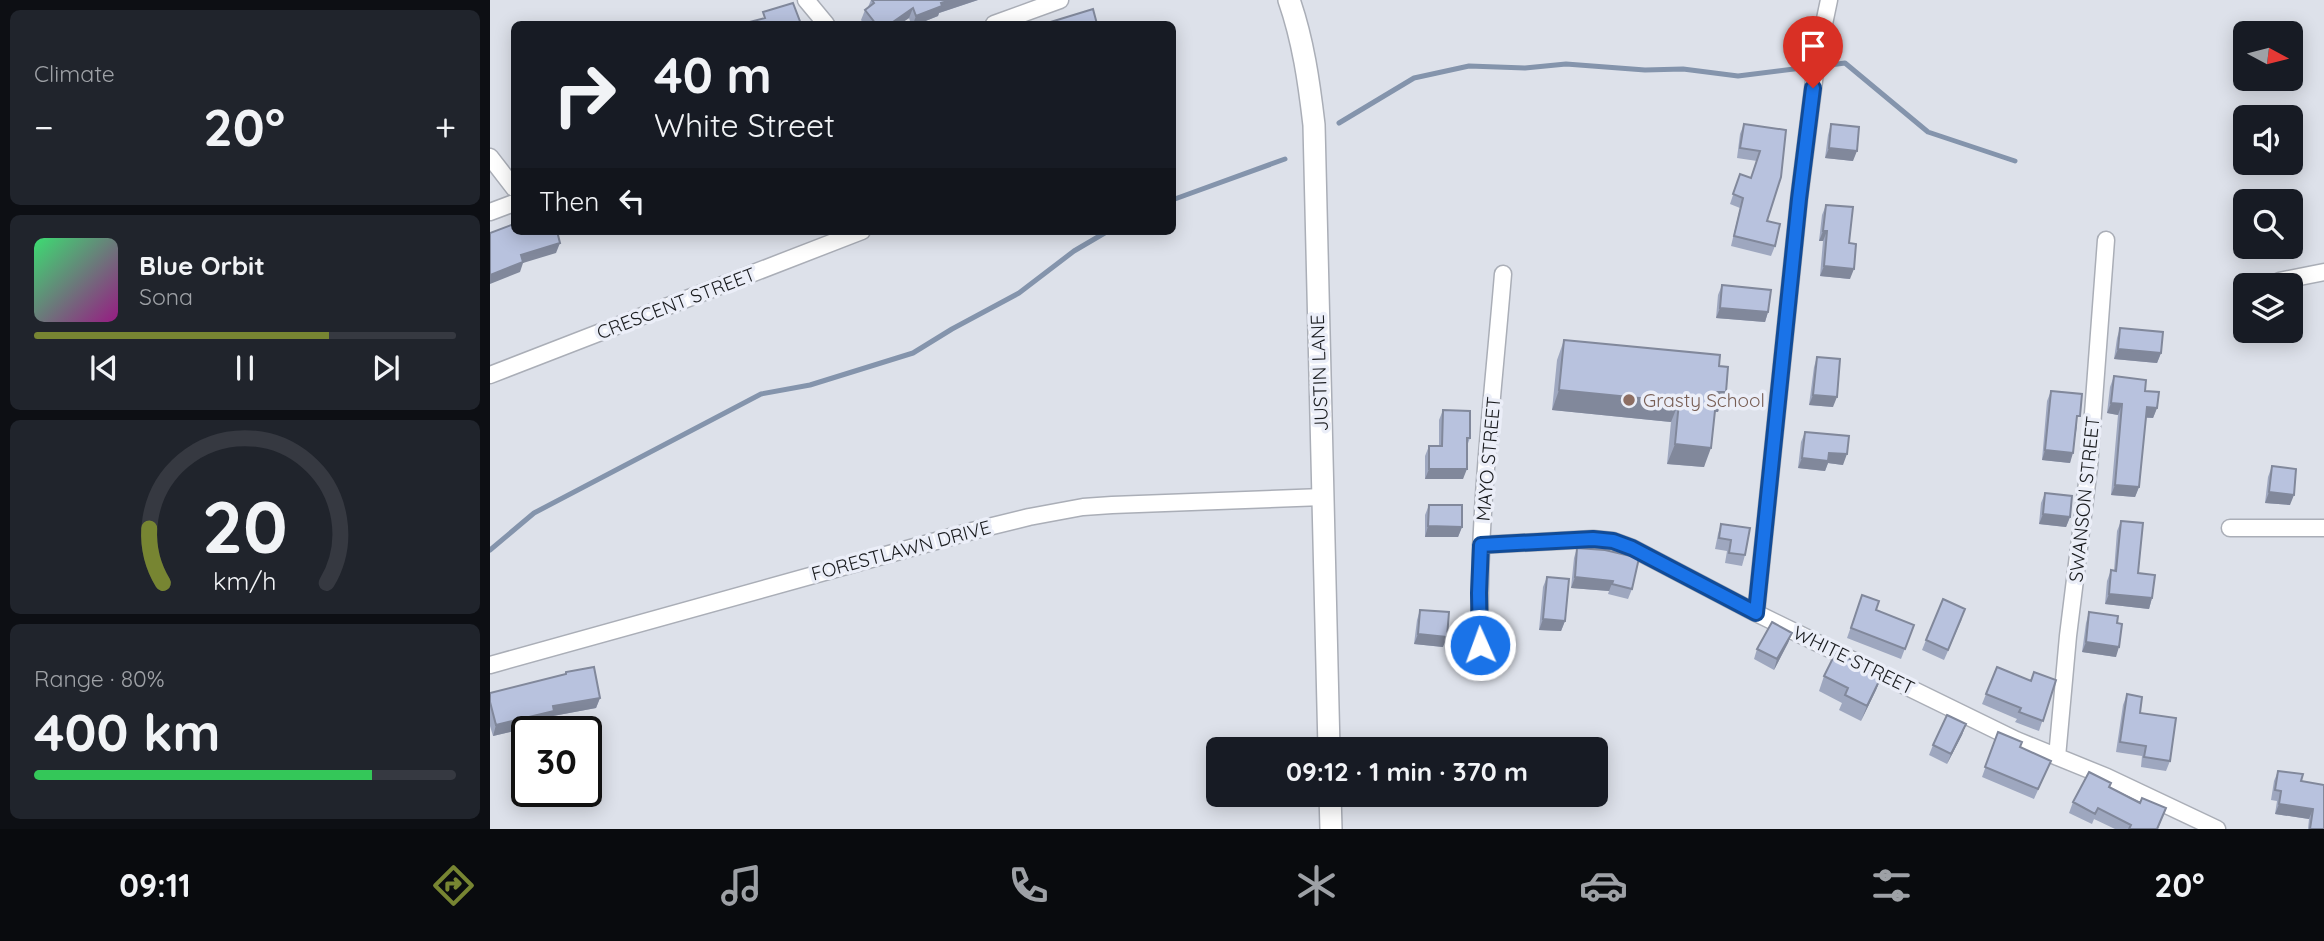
<!DOCTYPE html>
<meta charset="utf-8">
<style>
:root{--surface:#171b24;--page:#20242c;--text:#f1f3f6;--muted:#9ea1a6;--line:#363941;--accent:#778532}
body{margin:0;font-family:Quicksand,sans-serif;background:var(--page);color:var(--text);height:100vh;display:flex;flex-direction:column;font-size:26px;white-space:nowrap}
*{box-sizing:border-box;margin:0}
p{font-size:23px;color:var(--muted)}
.icon{flex:none;width:38px;height:38px;fill:none;stroke:currentColor;stroke-width:2;stroke-linecap:round;stroke-linejoin:round}
.map{position:relative;flex:1;overflow:hidden}
.drawer{display:flex;flex-direction:column;gap:10px;padding:10px;background:#0d0f14;width:490px}
.drawer>*{flex:none}
.top-card{position:absolute;left:21px;top:21px;width:665px;height:214px;border-radius:10px;box-shadow:0 4px 18px #0003;background:#171b24;color:var(--text);overflow:hidden}
.needle{width:46px;rotate:97deg}
.fabs{position:absolute;left:1743px;top:21px;display:grid;gap:14px}
.fabs a{display:grid;place-items:center;width:70px;height:70px;border-radius:10px;background:var(--surface);box-shadow:0 4px 18px #0003;font-size:35px}
.speed{position:absolute;left:21px;top:716px;display:flex;gap:14px;font-size:35px;font-weight:700;text-align:center}
.speed>*{display:grid;place-content:center;width:91px;height:91px;border-radius:50%;background:var(--surface);box-shadow:0 4px 18px #0003;line-height:1}
.speed .limit{border:4px solid #111;border-radius:10px;background:#fff;color:#111}
.pin{position:absolute;display:grid;place-items:center;width:60px;height:60px;color:#fff;margin:-72px -30px;border-radius:50% 50% 50% 0;rotate:-45deg;box-shadow:0 0 7px #0007}
.pin .icon{rotate:45deg}
.me{position:absolute;width:77px;margin:-38px;rotate:358deg;stroke-linejoin:round;filter:drop-shadow(0 0 5px #0008)}
.turn{display:flex;align-items:center;gap:24px;height:147px;padding:0 28px;font-size:32px}
.turn .icon{width:91px;height:91px;stroke-width:2.5}
.turn b{display:block;font-size:49px;line-height:60px}
.then{display:flex;align-items:center;height:66px;padding:0 28px;background:#0003;gap:14px;font-size:26px}
.big{font-size:52px;font-weight:700;line-height:1.1}
.drawer .widget{flex:1;display:flex;flex-direction:column;justify-content:center;gap:10px;min-width:0;padding:0 24px;border-radius:10px;background:var(--page)}
.drawer .dial{align-items:center;gap:0}
.dial svg{height:182px;overflow:visible;fill:none;stroke:var(--line);stroke-width:7;stroke-linecap:round;text-anchor:middle}
.dial text{fill:var(--text);stroke:none}
.song{display:flex;align-items:center;gap:21px}
.cover{width:84px;height:84px;border-radius:10px;background:linear-gradient(135deg,hsl(140 70% 55%),hsl(310 70% 35%))}
.played{height:7px;border-radius:4px;background:linear-gradient(90deg,var(--accent) 70%,var(--line) 70%)}
.keys{display:flex;justify-content:space-around;direction:ltr}
.heat{display:flex;justify-content:space-between;align-items:center;font-size:38px;direction:ltr}
.charge{height:10px;border-radius:5px;background:linear-gradient(90deg,#34c759 80%,var(--line) 0)}
.trip{position:absolute;left:716px;top:737px;width:402px;height:70px;border-radius:10px;background:var(--surface);box-shadow:0 4px 18px #0003;font-weight:700;line-height:70px;text-align:center}
.dock{display:flex;height:112px;justify-content:space-around;align-items:center;background:#090b0e;color:var(--muted)}
.dock .icon{width:49px;height:49px}
.dock .active{color:var(--accent)}
.dock b{font-size:32px;color:var(--text)}
main{display:flex;flex:1;min-height:0}
.map>svg:first-child{display:block}
.lines{fill:none;stroke-linecap:round;stroke-linejoin:round}
.stream{stroke:#8494ac;stroke-width:5}
.minor-casing{stroke:#aaaeb7;stroke-width:19}
.secondary-casing{stroke:#aaaeb7;stroke-width:24}
.minor{stroke:#fff;stroke-width:16}
.secondary{stroke:#fff;stroke-width:21}
.wall{fill:#9ea7bf}
.shaded-wall{fill:#81889b}
.building{fill:#b8c2de;stroke:#81889b;stroke-width:2}
.route-casing{stroke:#114b97;stroke-width:18}
.route{stroke:#1a73e8;stroke-width:12}
.education-dot{fill:#8d6e63;stroke:#ebeef8;stroke-width:2.5}
.labels{text-anchor:middle;stroke-width:7;stroke-linejoin:round;paint-order:stroke}
.street-label{font-size:19px;fill:#191b1e;stroke:#ebeef8}
.education-label{font-size:19px;fill:#785e54;stroke:#ebeef8;text-anchor:start}
</style>
<main>
<section class="drawer">
<div class="widget"><p>Climate</p>
<div class="heat"><a>−</a><b class="big">20°</b><a>+</a></div>
</div>
<div class="widget">
<div class="song"><i class="cover"></i><div><b>Blue Orbit</b><p>Sona</p></div></div>
<div class="played"></div>
<div class="keys"><svg class="icon" aria-label="previous" viewBox="0 0 24 24"><path d="M18 5L8 12l10 7zM5 5v14"/></svg><svg class="icon" aria-label="pause" viewBox="0 0 24 24"><path d="M8 5v14M16 5v14"/></svg><svg class="icon" aria-label="next" viewBox="0 0 24 24"><path d="M6 5l10 7-10 7zM19 5v14"/></svg></div>
</div>
<div class="widget dial"><svg viewBox="0 0 100 80">
<path d="M14 69A42 42 0 1 1 86 69"/>
<path d="M14 69A42 42 0 0 1 8 45" stroke="#778532"/>
<text x="50" y="56" font-size="32" font-weight="700">20</text>
<text x="50" y="72" font-size="11">km/h</text>
</svg></div>
<div class="widget"><p>Range · 80%</p><b class="big">400 km</b><div class="charge"></div></div>
</section>
<div class="map">
<svg width="1834" height="829" viewBox="0 0 1834 829">
<rect width="100%" height="100%" fill="#dde1ea"/>
<g class="lines">
<!-- stream -->
<path class="stream" d="M1340 65 1355 63 1438 132 1525 161
M849 123 924 78 979 66 1035 68 1076 64 1155 70 1193 69 1248 76 1312 68
M682 200 795 159
M0 550 44 513 271 394 320 385 423 353 462 329 529 293 584 251 618 231"/>
<!-- minor casing -->
<g class="minor-casing">
<path id="minor" d="M316 0 336 24
M504 24 570 0
M0 157 24 188
M0 212 24 203
M1789 281 1834 272
M0 375 372 231
M1740 528H1834
M991 545 1103 539 1123 541 1142 548 1266 613 1526 740 1617 777 1727 829
M1266 613 1309 199 1327 57 1339 0
M990 645C987 522 1003 396 1013 274
M0 665 482 531 539 517 593 507 622 505 833 497
M1567 757 1578 636 1599 467 1616 240"/>
</g>
<!-- secondary casing -->
<g class="secondary-casing">
<path id="secondary" d="M799 0C813 40 819 82 824 125L839 749
M840 794 841 829"/>
</g>
<!-- minor -->
<use href="#minor" class="minor"/>
<!-- secondary -->
<use href="#secondary" class="secondary"/>
</g>
<!-- wall -->
<path class="wall" d="M381 0H488L449 13 448 16 428 24H421L419 18 410 24H374L371 20 375 10 378 7Z
M1254 124 1296 130 1277 221 1285 246 1281 256 1241 246 1250 208 1240 204 1250 174 1261 178 1267 161 1247 158 1250 134Z
M1341 124 1363 161 1335 158 1338 135Z
M1336 205 1359 243 1360 279 1330 276 1333 241H1329L1332 215Z
M1232 285 1278 312 1275 322 1226 318 1228 295Z
M1630 328 1671 353 1667 363 1624 359 1627 338Z
M1074 340 1229 366 1228 412H1225L1214 467 1177 464 1181 422 1062 410 1067 360Z
M1327 357 1343 407 1319 405 1324 367Z
M1624 376 1655 391 1667 408 1663 418H1656L1649 487 1645 497 1621 495 1628 415 1617 413 1620 387Z
M1561 391 1587 427 1580 463 1552 460 1557 401Z
M953 410 980 438 977 446 973 479H935V456L939 446H949V420Z
M1315 432 1353 465 1338 463 1335 471 1308 468 1311 442Z
M1782 466 1800 505 1775 503 1778 477Z
M1555 493 1580 517 1576 527 1549 524 1551 503Z
M939 505 972 527 968 537H935V515Z
M1631 521 1648 573 1662 598 1659 609 1615 604 1617 581 1621 570 1624 571 1627 531Z
M1231 524 1255 555 1252 566 1235 563 1237 551 1225 549 1228 534Z
M1087 548 1142 589 1138 599 1118 594 1119 591 1081 588 1084 558Z
M1057 577 1075 621 1071 631 1049 630 1053 587Z
M1372 595 1386 610 1424 625 1411 659 1357 638Z
M930 610 953 647 924 644 927 620Z
M1599 612 1626 657 1592 652 1596 623Z
M1472 619 1454 660 1432 650 1436 640Z
M1302 633 1298 643 1284 670 1264 659 1267 649Z
M76 672 110 698 106 708 63 716 61 722 3 736 0 726V693L75 674Z
M1392 675 1386 690 1371 721 1349 710 1352 703 1329 691 1334 676Z
M1566 680 1549 731 1525 722 1527 719 1492 704 1496 694 1541 681Z
M1637 694 1680 761 1676 771 1651 767 1652 756 1626 752 1633 705Z
M1476 724 1472 735 1457 764 1439 755 1443 745Z
M1508 732 1530 747 1561 761 1544 799 1492 777Z
M1788 771 1811 781 1834 829H1818L1819 819 1785 814 1787 801 1781 800 1784 781Z
M1619 788 1650 803 1676 808 1668 829H1625L1604 819 1602 824 1579 813 1583 802Z"/>
<!-- shaded-wall -->
<path class="shaded-wall" d="M461 0H488L449 13 448 16 428 24H423L426 16 451 3Z
M423 8 419 18 410 24H400Z
M1339 148 1367 151 1363 161 1335 158Z
M1333 231H1337L1333 241H1329Z
M70 243 66 253 33 263 30 272 0 284V275L31 255Z
M1334 266 1364 269 1360 279 1330 276Z
M1230 308 1278 312 1275 322 1226 318Z
M1628 349 1671 353 1667 363 1624 359Z
M1069 390 1189 402 1181 422 1062 410Z
M1227 392H1236L1228 412 1219 411Z
M1323 395 1347 397 1343 407 1319 405Z
M1621 403 1632 404 1628 415 1617 413Z
M1657 407 1667 408 1663 418 1653 417Z
M1185 444 1221 448 1214 467 1177 464Z
M1555 450 1583 453 1580 463 1552 460Z
M1339 453 1357 454 1353 465 1338 463 1335 471 1308 468 1312 458Z
M939 469H977L973 479H935Z
M1625 485 1649 487 1645 497 1621 495Z
M1779 492 1804 495 1800 505 1775 503Z
M1553 514 1580 517 1576 527 1549 524Z
M938 526 972 527 968 537H935Z
M1085 577 1123 581 1119 591 1081 588Z
M1619 594 1662 598 1659 609 1615 604Z
M1053 619 1075 621 1071 631 1049 630Z
M1302 633 1298 643 1284 670 1287 659Z
M928 634 957 637 953 647 924 644Z
M1596 642 1629 647 1626 657 1592 652Z
M1392 675 1386 690 1371 721 1377 706Z
M110 698 106 708 63 716 61 722 3 736 6 725 63 706Z
M1476 724 1472 735 1457 764 1461 754Z
M1789 804 1823 809 1819 819 1785 814Z"/>
<!-- building -->
<path class="building" d="M382 0H461L451 3 452 6 426 16 423 8 400 24H386L375 10 384 3Z
M303 3 311 24H252L275 18 273 12Z
M603 9 607 24H554Z
M1254 124 1296 130 1291 177 1277 221 1290 224 1285 246 1244 236 1253 198 1243 194 1250 174 1261 178 1270 151 1250 148Z
M1341 124 1369 127 1367 151 1339 148Z
M1336 205 1363 207 1359 243 1366 244 1364 269 1334 266 1337 231H1333Z
M24 224V231H67L70 243 31 255 33 262 0 275V233Z
M1232 285 1281 290 1278 312 1230 308Z
M1630 328 1673 332 1671 353 1628 349Z
M1074 340 1230 355 1229 366 1238 367 1236 392H1227L1221 448 1185 444 1189 402 1069 390Z
M1327 357 1350 359 1347 397 1323 395Z
M1624 376 1656 380 1655 391 1669 392 1667 408 1657 407 1649 487 1625 485 1632 404 1621 403Z
M1561 391 1592 394 1590 416H1587L1583 453 1555 450Z
M953 410 980 411V438H977V469H939V446H952Z
M1315 432 1359 436 1357 454 1339 453 1338 461 1312 458Z
M1782 466 1806 469 1804 495 1779 492Z
M1555 493 1582 496 1580 517 1553 514Z
M939 505H972V527L938 526Z
M1631 521 1653 523 1648 573 1665 575 1662 598 1619 594 1621 570 1626 571Z
M1231 524 1260 528 1255 555 1239 553 1241 540 1229 538Z
M1087 548 1115 550 1149 558 1142 589 1122 584 1123 581 1085 577Z
M1057 577 1079 579 1075 621 1053 619Z
M1372 595 1389 601 1386 610 1424 625 1415 649 1361 628Z
M1453 599 1475 609 1458 650 1436 640Z
M930 610 959 612 957 637 928 634Z
M1599 612 1628 616 1627 623 1632 624 1629 647 1596 642Z
M1282 622 1302 633 1287 659 1267 649Z
M1346 652 1392 675 1377 706 1355 695 1358 688 1334 676Z
M104 667 110 698 63 706 64 711 6 725 0 702V693L76 674V672Z
M1507 667 1541 681 1544 672 1566 680 1553 721 1529 712 1531 708 1496 694Z
M1637 694 1652 697 1650 713 1686 718 1680 761 1654 757 1656 746 1630 742Z
M1457 715 1476 724 1461 754 1443 745Z
M1508 732 1532 742 1530 747 1561 761 1548 789 1495 767Z
M1788 771 1813 774 1811 781 1834 785V829H1820L1823 809 1789 804 1791 791 1785 790Z
M1599 772 1621 783 1619 787 1650 803 1652 798 1676 808 1667 829H1639L1641 825 1608 808 1605 814 1583 802Z"/>
<g class="lines">
<!-- route casing -->
<g class="route-casing">
<path id="route" d="M990 645 989 593 991 545 1103 539 1123 541 1142 548 1266 613 1309 199 1323 88"/>
</g>
<!-- route -->
<use href="#route" class="route"/>
</g>
<!-- markers -->
<circle class="education-dot" cx="1139" cy="400" r="7"/>
<g class="labels">
<!-- street labels -->
<g class="street-label">
<text transform="translate(186 303) rotate(-21)" y="7">CRESCENT STREET</text>
<text transform="translate(829 373) rotate(-92)" y="7">JUSTIN LANE</text>
<text transform="translate(998 459) rotate(-85)" y="7">MAYO STREET</text>
<text transform="translate(1594 499) rotate(-84)" y="7">SWANSON STREET</text>
<text transform="translate(411 550) rotate(-15)" y="7">FORESTLAWN DRIVE</text>
<text transform="translate(1364 660) rotate(26)" y="7">WHITE STREET</text>
</g>
<!-- education labels -->
<g class="education-label">
<text x="1153" y="407">Grasty School</text>
</g>
</g>
</svg>
<div class="fabs">
<a><svg class="needle" viewBox="-14 -14 28 28"><path d="M0-13l5 13h-10z" fill="#e53935"/><path d="M0 13l5-13h-10z" fill="#9ea1a6"/></svg></a>
<a><svg class="icon" aria-label="sound" viewBox="0 0 24 24"><path d="M4 9h4l5-4v14l-5-4H4zM17 9q2 3 0 6"/></svg></a>
<a><svg class="icon" aria-label="search" viewBox="0 0 24 24"><circle cx="10" cy="10" r="6"/><path d="M15 15l6 6"/></svg></a>
<a><svg class="icon" aria-label="layers" viewBox="0 0 24 24"><path d="M12 4l9 5-9 5-9-5zM3 14l9 5 9-5"/></svg></a>
</div>
<div class="speed"><div class="limit">30</div></div>
<div class="pin" style="left:1323px;top:88px;background:#d93025"><svg class="icon" aria-label="arrive" viewBox="0 0 24 24"><path d="M6 21V4h12l-3 4 3 4H6"/></svg></div>
<svg class="me" style="left:990px;top:645px" viewBox="-20 -20 40 40"><circle r="17" fill="#1a73e8" stroke="#fff" stroke-width="3"/><path d="M0-11L8 9 0 5-8 9z" fill="#fff"/></svg>
<div class="trip">09:12 · 1 min · 370 m</div>
<div class="top-card">
<div class="turn"><svg class="icon" aria-label="right" viewBox="0 0 24 24"><path d="M7 20v-9h11M14 6l5 5-5 5"/></svg><div><b>40 m</b>White Street</div></div>
<div class="then">Then<svg class="icon" aria-label="left" viewBox="0 0 24 24"><path d="M17 20v-9H6M10 6l-5 5 5 5"/></svg></div>
</div>
</div>
</main>
<nav class="dock">
<b>09:11</b>
<svg class="icon active" aria-label="directions" viewBox="0 0 24 24"><path d="M12 3l9 9-9 9-9-9zM9 14v-3h6M13 9l2 2-2 2"/></svg>
<svg class="icon" aria-label="music" viewBox="0 0 24 24"><path d="M9 18V5l10-2v13"/><circle cx="6" cy="18" r="3"/><circle cx="16" cy="16" r="3"/></svg>
<svg class="icon" aria-label="phone" viewBox="0 0 24 24"><path d="M5 4h4l2 5-3 2q2 4 5 5l2-3 5 2v4C11 20 4 13 5 4z"/></svg>
<svg class="icon" aria-label="climate" viewBox="0 0 24 24"><path d="M12 3v18M4 7l16 10M4 17L20 7"/></svg>
<svg class="icon" aria-label="car" viewBox="0 0 24 24"><path d="M5 17H2v-5l4-1 3-4h7l3 4 3 1v5h-3M9 17h6M6 11h13"/><circle cx="7" cy="17" r="2"/><circle cx="17" cy="17" r="2"/></svg>
<svg class="icon" aria-label="filters" viewBox="0 0 24 24"><path d="M4 7h16M4 17h16"/><circle cx="9" cy="7" r="2"/><circle cx="15" cy="17" r="2"/></svg>
<b>20°</b>
</nav>
